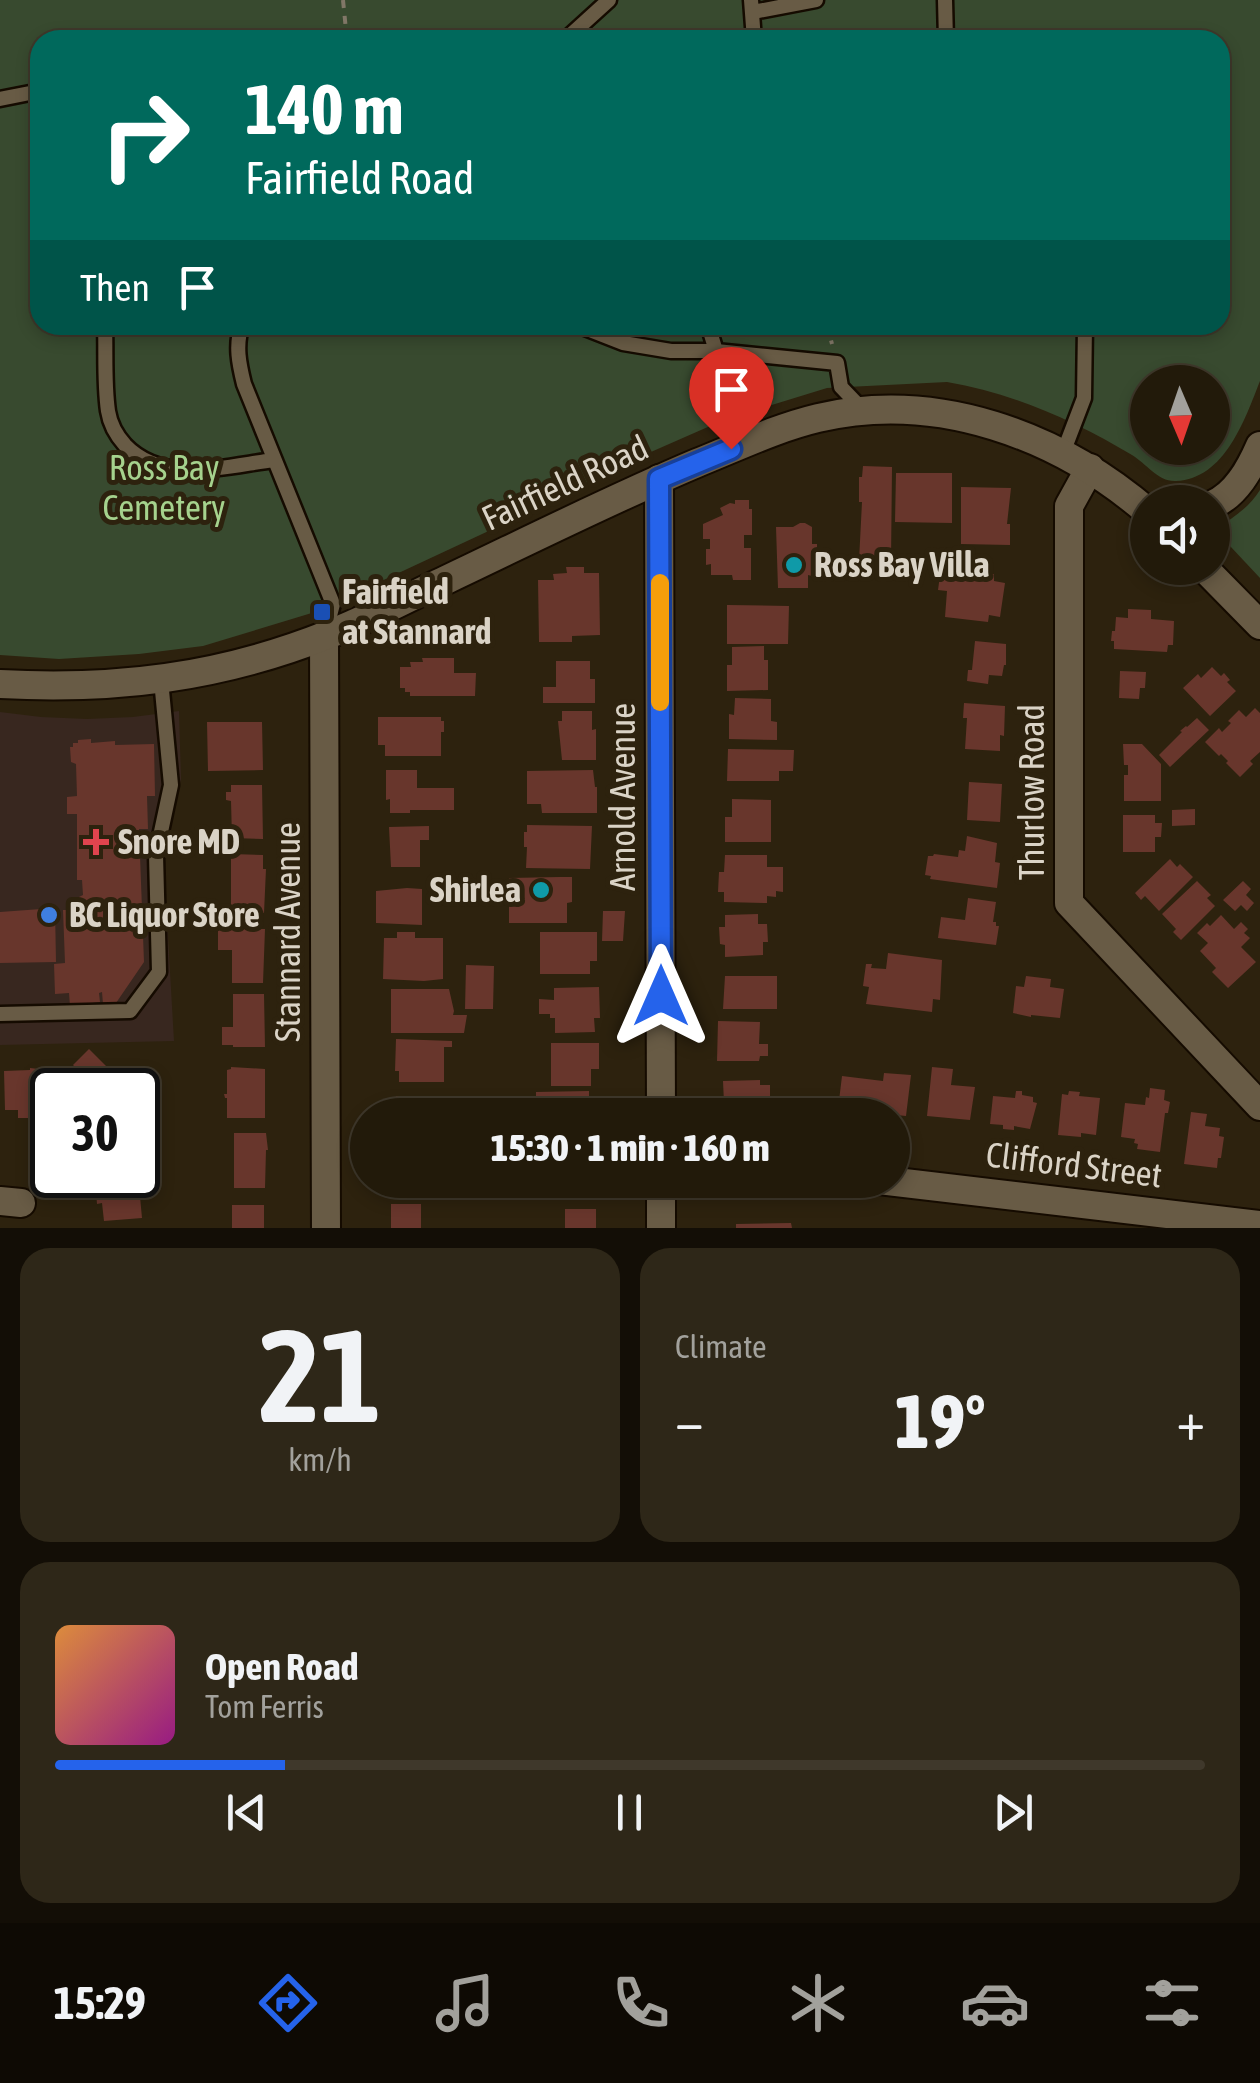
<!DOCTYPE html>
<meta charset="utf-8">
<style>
:root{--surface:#221a0a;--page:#2e2718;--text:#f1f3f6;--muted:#a2a19c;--line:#3f382b;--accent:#2563eb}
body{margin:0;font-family:"Asap Condensed",sans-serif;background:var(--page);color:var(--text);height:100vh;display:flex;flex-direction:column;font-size:38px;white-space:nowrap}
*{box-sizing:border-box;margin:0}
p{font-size:32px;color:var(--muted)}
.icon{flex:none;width:55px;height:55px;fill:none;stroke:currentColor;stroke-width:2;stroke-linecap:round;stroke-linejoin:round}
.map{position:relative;height:1228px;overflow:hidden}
.details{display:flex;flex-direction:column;gap:20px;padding:20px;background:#130e06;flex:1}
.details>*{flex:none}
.banner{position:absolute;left:30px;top:30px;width:1200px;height:305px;border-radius:30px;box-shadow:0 5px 15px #0003,0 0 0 2px var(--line);background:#00695c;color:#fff;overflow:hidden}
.needle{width:65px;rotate:178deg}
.fabs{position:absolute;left:1130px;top:365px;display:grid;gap:20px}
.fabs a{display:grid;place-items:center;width:100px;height:100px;border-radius:50%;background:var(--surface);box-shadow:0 5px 15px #0003,0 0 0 2px var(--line);font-size:50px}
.speed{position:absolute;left:30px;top:1068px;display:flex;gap:20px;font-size:50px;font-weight:700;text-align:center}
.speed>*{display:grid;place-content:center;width:130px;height:130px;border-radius:50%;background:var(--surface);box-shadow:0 5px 15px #0003,0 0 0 2px var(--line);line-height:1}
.speed .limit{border:5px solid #111;border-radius:15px;background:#fff;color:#111}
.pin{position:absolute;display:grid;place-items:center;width:85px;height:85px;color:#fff;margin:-102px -42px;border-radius:50% 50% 50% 0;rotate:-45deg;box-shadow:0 0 10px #0007}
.pin .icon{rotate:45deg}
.me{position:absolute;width:110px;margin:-55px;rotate:0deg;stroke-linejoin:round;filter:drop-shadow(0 0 8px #0008)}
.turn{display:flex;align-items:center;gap:35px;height:210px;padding:0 50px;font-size:45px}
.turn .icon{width:130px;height:130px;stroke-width:2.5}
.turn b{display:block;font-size:70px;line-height:85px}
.then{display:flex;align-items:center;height:95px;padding:0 50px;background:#0003;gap:20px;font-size:38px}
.big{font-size:75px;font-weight:800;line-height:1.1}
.details .tile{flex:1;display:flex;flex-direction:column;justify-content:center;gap:15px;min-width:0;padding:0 35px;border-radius:30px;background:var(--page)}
.details .dial{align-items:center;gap:0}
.dial b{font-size:130px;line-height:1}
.song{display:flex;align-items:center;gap:30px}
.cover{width:120px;height:120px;border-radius:15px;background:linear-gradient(135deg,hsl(30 70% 55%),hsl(310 70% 35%))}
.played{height:10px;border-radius:5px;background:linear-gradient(90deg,var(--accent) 20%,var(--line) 20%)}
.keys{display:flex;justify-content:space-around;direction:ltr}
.heat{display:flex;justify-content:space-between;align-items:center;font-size:55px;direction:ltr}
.details .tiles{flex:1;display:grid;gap:20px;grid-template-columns:1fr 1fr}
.tile:last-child{grid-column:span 2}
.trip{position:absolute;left:350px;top:1098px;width:560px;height:100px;border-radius:50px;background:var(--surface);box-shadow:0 5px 15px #0003,0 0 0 2px var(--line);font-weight:800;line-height:100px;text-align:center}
.tab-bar{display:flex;height:160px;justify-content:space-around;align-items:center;background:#0e0a04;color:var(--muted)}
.tab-bar .icon{width:70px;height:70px}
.tab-bar .on{color:var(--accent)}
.tab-bar b{font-size:45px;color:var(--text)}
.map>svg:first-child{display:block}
.commercial{fill:#38271f}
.green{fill:#384a2f;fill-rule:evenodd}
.building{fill:#68362c}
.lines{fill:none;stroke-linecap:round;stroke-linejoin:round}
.service-casing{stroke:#150b00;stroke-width:19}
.minor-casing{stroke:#150b00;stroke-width:32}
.tertiary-casing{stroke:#150b00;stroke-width:32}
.path{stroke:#817767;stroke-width:4;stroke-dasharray:8 8;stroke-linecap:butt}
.service{stroke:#685b45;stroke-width:14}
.minor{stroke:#685b45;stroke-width:28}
.tertiary{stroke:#685b45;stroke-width:28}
.route-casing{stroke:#184099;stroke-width:25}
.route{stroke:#2563eb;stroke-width:18}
.slow{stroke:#f59e0b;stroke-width:18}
.culture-dot{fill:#0f9aa8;stroke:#2d220e;stroke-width:4}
.transit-dot{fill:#1a4fb4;stroke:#2d220e;stroke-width:4}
.health-dot{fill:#e0444e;stroke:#2d220e;stroke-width:4}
.shop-dot{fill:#3f7fe0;stroke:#2d220e;stroke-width:4}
.labels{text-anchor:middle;stroke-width:10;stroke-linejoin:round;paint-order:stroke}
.park-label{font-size:35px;fill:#a5d28d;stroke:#2d220e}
.street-label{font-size:35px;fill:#dad3c6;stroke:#2d220e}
.poi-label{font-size:35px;font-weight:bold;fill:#dad3c6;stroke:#2d220e;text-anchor:start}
</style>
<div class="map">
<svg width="1260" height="1228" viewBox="0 0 1260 1228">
<rect width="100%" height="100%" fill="#2d220e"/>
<!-- commercial -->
<path class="commercial" d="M179 711 181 779 163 850 174 1041 0 1045V712L41 717 87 719 133 717Z"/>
<!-- green -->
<path class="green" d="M0 0H1260V381C1245 419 1225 479 1176 481 1158 482 1147 464 1132 455 1075 421 1013 393 947 382L827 388 726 419 635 459 536 509 315 612 203 646 139 654 59 659 0 655ZM40 40H1220V325H40ZM1148 382H1212V448H1148Z
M1260 490V578L1215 530C1232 518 1248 509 1260 490Z"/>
<!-- building -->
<path class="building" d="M863 466 892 467 891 562 859 561 862 502H859V477H862Z
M896 473H952V523L895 522Z
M961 487 1011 488 1007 524H1010V545L961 544Z
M735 500H749V509H752V535H744V548H751V580H733L732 575H711V564L706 565V549H710V539H703V524L723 515 720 508 730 503 735 504Z
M800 523H805L812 527V544H817V554L812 555V576L808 575V588H778L776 527H793Z
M566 567H584V573H599L600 635 572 636V642H539L538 580H554L553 574 567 573Z
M941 568 994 574V581L1005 583 1000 617 989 615 988 622 945 617 947 591 938 590Z
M727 605 789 606 788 644H727Z
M1128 609 1151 610V619L1174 621 1173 645H1168L1167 652 1114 649V641H1111L1112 631H1115L1116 617 1128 618Z
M975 641 1006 644V665H1004L1002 676 989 675 988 684 967 681 968 670H972Z
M764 646V660H768V690L727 691V665H732V647Z
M422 658H454V673H476L475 696H410V692H405V688H400V667H411L410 662H423Z
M556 661H590V679H595V703H543V687H556Z
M1212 667 1221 676 1224 673 1230 680 1227 682 1236 691 1210 716 1183 688 1198 674 1201 678Z
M1120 671 1146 672 1145 688H1140L1139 699 1119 698Z
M735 698 771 699V721L777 722V740L729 739V714L734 715Z
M964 703 1005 706 1004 736 1000 735V751L965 749 967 718H963Z
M1255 708 1260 713V752L1250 761 1253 764 1240 777 1226 763 1228 761 1221 754 1219 756 1205 742 1219 728 1222 732 1231 723 1228 721 1239 710 1246 717Z
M562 711H592V730L596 729V760H562L558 721H562Z
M378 717H441V721H444V732H441V756H385V745H378Z
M1197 718 1209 730 1170 767 1159 755 1182 732 1180 731 1186 726 1187 727Z
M207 722H262L263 770 208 771Z
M91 739V743L115 741V745L154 744 155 796H147L148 829H139L144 962 116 1003 103 1004 102 992 99 993 100 1002 70 1006 69 993 55 994 54 964 65 963 63 910H81L79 897 83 895 82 880H77V814H67V797L77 796 76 764 71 762 70 747H73V743H78V740Z
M1123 744H1142L1161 764V801H1124V775H1128V765H1124Z
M728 749 794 750 793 771H779V781H727Z
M386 770H417V788H454V810H410V813H390V799L386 800Z
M593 770 595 787H597V813H542L541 804H527V771Z
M969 782 1002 784 1000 822 967 820Z
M231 785H262L263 839 232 838 231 801 226 800V792H231Z
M732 799 771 800V842H725V817H732Z
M1195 809V825L1172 826V810Z
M1123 815H1155V823H1162L1161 837H1155V852H1123Z
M527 825 592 826 590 869 526 868 527 847H524V832H527Z
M429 826V840H420V867H391L389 827Z
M967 836 997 843 995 862 1000 863 997 888 930 879 931 876 925 875 928 856H933L934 854 958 857 959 850 965 851Z
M231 854 263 855V869H266L264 913H231Z
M725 855H767V867H783V892L776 891V897L767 896V903L724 902V892H718L719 872H724Z
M1170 859 1177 867 1180 864 1193 877 1159 911 1145 896 1141 900 1135 893Z
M560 877H572V902L567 903V923H509V878Z
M1197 881 1211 895 1207 898 1215 906 1181 940 1173 932 1176 929 1162 914Z
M1243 881 1251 889 1246 895 1254 903 1247 911 1241 905 1235 911 1223 900Z
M407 888 422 889V925L376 923V891Z
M968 898 996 902 993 922H996V926H999L996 945 938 938 941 917 965 920Z
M41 909H55L56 962 0 963V912Z
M603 911H625L623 941H602Z
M758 914V924H767L768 942H763V955L725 957V945L720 944 719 927H725V915Z
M1221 915 1234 929 1241 922 1248 929 1244 933 1250 938 1241 947 1256 962 1228 988 1212 972 1216 968 1200 951 1208 943 1197 933 1207 923 1210 926Z
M218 929H265L263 983H232V950H218Z
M397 932H415V938H443V979L424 981 383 979 384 938H397Z
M540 932H597V961H590V974H540Z
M888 953 942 960 940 1000 933 999 932 1012 866 1004 869 987 863 986 866 964H872L871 968 886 969Z
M466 965 494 966 493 1009H465Z
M725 976H777V1009H723Z
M1026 976 1051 979 1050 987 1064 989 1060 1018 1031 1015V1017L1013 1013 1016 986 1024 987Z
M599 987 600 1018H594L595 1032 555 1033V1018H550V1014H539V999L554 1000V988Z
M391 989H449L454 1011 453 1015H467L464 1033H391Z
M233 994H264L265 1047H233V1045H222V1027H233Z
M718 1021 760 1022 759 1044H768V1056H760L759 1061H717Z
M396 1039 452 1041V1047H444V1082H399V1071H395Z
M551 1043H599V1069H591V1086H551Z
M89 1049 112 1072 96 1088 73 1065Z
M231 1067 265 1069V1118H227V1098H225L224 1094H227V1070L231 1069Z
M932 1067 953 1069 951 1085 975 1087 970 1120 927 1116Z
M30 1068 47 1070 48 1118H18V1110H5L4 1071 30 1070Z
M884 1073 911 1075 906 1116 838 1109 842 1076 883 1081Z
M760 1080V1085H770V1101H760V1115H729V1104L724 1103 723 1081Z
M1150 1088 1165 1090 1164 1100 1170 1102 1168 1113H1165L1160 1152 1137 1149 1138 1144 1134 1143 1135 1139 1121 1137 1125 1103 1145 1105 1146 1097 1149 1098Z
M589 1091V1098L597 1099V1115H536V1092Z
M1016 1091H1022V1095L1033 1097V1102L1037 1103 1030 1129 1014 1126V1130L1003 1129V1125L990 1124 993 1096 1015 1098Z
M1069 1091 1080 1092 1079 1096 1100 1098 1096 1135 1081 1133V1137L1058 1135 1062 1094 1068 1095Z
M396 1096H427V1105H441V1115H396Z
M1191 1112 1207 1114 1205 1126 1220 1128 1219 1136 1224 1137 1221 1158H1218L1217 1168 1184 1164Z
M234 1133H266L268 1150H266L265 1188H234Z
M138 1175 142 1218 104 1221 102 1203 97 1204 95 1178Z
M394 1180H425V1194H394Z
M546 1180H603V1184H595V1198H546Z
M391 1204H421V1228H391Z
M232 1205H264V1228H232Z
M565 1209H596V1228H565Z
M791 1223 792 1228H736V1224Z"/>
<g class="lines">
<!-- service casing -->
<g class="service-casing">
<path id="service" d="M751 0 754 40
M945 0 946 40
M753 12 816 0
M565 40 609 0
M0 99 40 91
M105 325C106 353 104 383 108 411 110 424 116 435 125 445 163 485 226 466 274 460
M242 325C235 345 239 364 244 384L333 604 325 635
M577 325 623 343 671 351H716L837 363 841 387 864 411
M708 325 716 351
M1063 453 1084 398 1085 325
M0 1014 130 1011 159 972 156 855 171 785 161 680"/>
</g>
<!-- minor casing -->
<g class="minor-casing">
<path id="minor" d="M1090 468 1069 506V903L1260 1106
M659 479 661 1115
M324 636 326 1228
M879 1180 1260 1225
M0 1201 21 1203
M661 1228V1180"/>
</g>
<!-- tertiary casing -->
<g class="tertiary-casing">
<path id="tertiary" d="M1212 505C1236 495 1250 469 1260 446
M1204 568 1260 625
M0 684C116 690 218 678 327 635 369 619 409 597 450 578 532 539 614 498 697 463 737 447 776 428 818 418 937 390 1058 435 1148 512"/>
</g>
<!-- path -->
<path class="path" d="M343 0 347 40
M827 325 832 344"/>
<!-- service -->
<use href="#service" class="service"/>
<!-- minor -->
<use href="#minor" class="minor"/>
<!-- tertiary -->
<use href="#tertiary" class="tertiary"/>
</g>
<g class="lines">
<!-- route casing -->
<g class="route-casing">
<path id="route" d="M661 996 659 479 731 449"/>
</g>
<!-- route -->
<use href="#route" class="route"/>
<!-- slow -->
<path class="slow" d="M660 583V702"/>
</g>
<!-- markers -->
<g class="culture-dot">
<circle cx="794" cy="565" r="10"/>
<circle cx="541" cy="890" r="10"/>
</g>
<rect class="transit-dot" x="312" y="602" width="20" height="20" rx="5"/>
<path class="health-dot" d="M91 827h10v10h10v10h-10v10h-10v-10h-10v-10h10z"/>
<circle class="shop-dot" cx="49" cy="915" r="10"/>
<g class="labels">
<!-- park labels -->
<g class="park-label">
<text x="164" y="480">Ross Bay<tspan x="164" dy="40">Cemetery</tspan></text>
</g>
<!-- street labels -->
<g class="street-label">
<text transform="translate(565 483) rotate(-25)" y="12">Fairfield Road</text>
<text transform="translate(1032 792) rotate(-90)" y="12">Thurlow Road</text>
<text transform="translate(623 797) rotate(-90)" y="12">Arnold Avenue</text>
<text transform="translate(288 932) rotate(-90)" y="12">Stannard Avenue</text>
<text transform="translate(1074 1165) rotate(7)" y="12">Clifford Street</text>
</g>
<!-- poi labels -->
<g class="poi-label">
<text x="814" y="577">Ross Bay Villa</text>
<text x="342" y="604">Fairfield<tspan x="342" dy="40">at Stannard</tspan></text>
<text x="118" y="854">Snore MD</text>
<text x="521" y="902" text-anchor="end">Shirlea</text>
<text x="69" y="927">BC Liquor Store</text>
</g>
</g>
</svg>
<div class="fabs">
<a><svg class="needle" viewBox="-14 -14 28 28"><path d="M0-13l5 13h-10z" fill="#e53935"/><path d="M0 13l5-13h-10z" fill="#a2a19c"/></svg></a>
<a><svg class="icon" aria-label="sound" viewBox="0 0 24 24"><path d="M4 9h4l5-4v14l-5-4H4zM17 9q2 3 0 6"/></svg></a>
</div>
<div class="speed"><div class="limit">30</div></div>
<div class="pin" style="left:731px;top:449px;background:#d93025"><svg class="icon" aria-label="arrive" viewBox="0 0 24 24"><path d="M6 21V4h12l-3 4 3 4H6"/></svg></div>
<svg class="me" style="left:661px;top:996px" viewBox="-20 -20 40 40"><path d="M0-17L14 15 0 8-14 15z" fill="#2563eb" stroke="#fff" stroke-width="4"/></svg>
<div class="trip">15:30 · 1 min · 160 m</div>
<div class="banner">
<div class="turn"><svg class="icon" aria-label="right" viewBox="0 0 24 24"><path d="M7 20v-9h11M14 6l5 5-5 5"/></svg><div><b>140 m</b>Fairfield Road</div></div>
<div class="then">Then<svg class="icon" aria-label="arrive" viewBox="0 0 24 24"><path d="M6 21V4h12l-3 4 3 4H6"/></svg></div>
</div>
</div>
<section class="details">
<div class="tiles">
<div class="tile dial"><b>21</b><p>km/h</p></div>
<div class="tile"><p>Climate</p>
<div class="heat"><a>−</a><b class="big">19°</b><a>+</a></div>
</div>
<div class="tile">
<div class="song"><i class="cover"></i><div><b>Open Road</b><p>Tom Ferris</p></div></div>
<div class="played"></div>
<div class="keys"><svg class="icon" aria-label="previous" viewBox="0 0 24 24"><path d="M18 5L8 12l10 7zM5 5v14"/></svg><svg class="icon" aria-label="pause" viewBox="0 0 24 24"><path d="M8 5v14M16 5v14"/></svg><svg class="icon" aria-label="next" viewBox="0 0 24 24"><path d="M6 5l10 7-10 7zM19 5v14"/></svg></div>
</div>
</div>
</section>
<nav class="tab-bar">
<b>15:29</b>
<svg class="icon on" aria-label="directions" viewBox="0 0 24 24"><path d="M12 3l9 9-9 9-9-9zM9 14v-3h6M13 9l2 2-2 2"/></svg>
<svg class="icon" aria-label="music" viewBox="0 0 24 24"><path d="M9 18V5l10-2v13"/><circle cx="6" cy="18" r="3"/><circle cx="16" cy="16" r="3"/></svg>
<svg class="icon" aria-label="phone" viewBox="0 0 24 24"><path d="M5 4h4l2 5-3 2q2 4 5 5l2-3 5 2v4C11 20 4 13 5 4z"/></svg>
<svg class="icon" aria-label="climate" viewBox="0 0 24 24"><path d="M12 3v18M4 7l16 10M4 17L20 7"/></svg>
<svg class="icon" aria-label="car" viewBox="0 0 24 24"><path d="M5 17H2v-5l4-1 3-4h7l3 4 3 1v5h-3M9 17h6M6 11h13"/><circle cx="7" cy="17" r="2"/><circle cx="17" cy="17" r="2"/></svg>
<svg class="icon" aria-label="filters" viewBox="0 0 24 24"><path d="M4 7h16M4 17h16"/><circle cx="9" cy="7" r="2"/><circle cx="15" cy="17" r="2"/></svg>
</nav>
